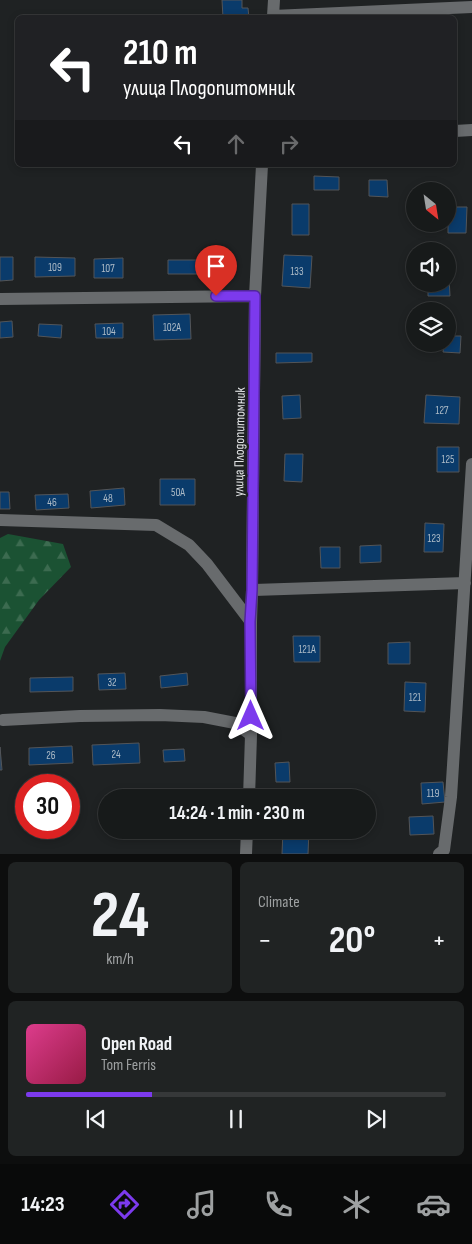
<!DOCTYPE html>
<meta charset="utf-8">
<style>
:root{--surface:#171a1a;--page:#202323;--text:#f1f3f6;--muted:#9ea1a2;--line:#363839;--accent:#7c3aed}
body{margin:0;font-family:"Sofia Sans Condensed",sans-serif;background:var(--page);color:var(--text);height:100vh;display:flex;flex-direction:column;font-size:19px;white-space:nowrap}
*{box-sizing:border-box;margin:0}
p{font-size:16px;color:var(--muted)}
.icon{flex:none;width:28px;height:28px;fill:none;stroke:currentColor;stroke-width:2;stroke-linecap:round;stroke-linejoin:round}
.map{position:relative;height:854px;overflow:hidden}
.side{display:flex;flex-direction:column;gap:8px;padding:8px;background:#0d0e0e;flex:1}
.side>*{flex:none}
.top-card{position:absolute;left:15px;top:15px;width:442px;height:152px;border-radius:8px;box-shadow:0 2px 8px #0003,0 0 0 1px var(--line);background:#202124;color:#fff;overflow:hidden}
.needle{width:32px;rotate:150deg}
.tools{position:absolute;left:406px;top:182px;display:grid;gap:10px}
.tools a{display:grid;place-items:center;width:50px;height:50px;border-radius:50%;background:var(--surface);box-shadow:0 2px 8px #0003,0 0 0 1px var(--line);font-size:25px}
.speed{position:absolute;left:15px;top:774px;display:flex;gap:10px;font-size:25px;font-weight:700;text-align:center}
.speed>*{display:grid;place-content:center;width:65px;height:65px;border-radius:50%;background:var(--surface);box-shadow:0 2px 8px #0003,0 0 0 1px var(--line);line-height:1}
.speed .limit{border:8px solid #d22;background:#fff;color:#111}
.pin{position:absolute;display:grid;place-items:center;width:42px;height:42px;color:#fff;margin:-51px -21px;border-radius:50% 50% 50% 0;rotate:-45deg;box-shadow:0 0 5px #0007}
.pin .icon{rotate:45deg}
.me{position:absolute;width:55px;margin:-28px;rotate:0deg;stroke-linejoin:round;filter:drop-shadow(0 0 4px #0008)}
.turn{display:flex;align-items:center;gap:18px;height:105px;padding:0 25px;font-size:22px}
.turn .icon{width:65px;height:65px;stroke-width:2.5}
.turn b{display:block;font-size:35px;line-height:42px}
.lanes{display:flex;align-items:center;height:48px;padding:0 25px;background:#0003;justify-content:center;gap:25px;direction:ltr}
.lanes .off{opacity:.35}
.big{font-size:38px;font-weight:700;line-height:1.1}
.side .card{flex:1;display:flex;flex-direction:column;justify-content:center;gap:8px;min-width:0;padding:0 18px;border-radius:8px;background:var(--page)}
.side .dial{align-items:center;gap:0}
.dial b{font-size:65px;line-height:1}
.song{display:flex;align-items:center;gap:15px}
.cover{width:60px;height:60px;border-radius:8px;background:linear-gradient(135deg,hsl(330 70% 55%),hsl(340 70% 35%))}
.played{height:5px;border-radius:2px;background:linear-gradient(90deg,var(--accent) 30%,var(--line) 30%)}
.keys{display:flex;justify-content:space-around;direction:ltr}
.heat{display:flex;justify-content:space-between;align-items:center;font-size:28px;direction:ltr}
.side .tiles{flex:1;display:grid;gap:8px;grid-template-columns:1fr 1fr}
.card:last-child{grid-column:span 2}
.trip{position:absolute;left:98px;top:789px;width:278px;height:50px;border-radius:25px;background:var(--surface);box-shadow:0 2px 8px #0003,0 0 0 1px var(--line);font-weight:700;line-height:50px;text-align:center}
.tab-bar{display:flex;height:80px;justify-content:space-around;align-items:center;background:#090a0a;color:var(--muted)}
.tab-bar .icon{width:35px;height:35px}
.tab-bar .on{color:var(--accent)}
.tab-bar b{font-size:22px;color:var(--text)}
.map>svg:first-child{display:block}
.forest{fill:url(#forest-firs)}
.building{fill:#0a3b6b;stroke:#535558}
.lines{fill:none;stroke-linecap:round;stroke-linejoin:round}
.street{stroke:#686b6d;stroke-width:12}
.route-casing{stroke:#51269a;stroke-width:12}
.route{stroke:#7c3aed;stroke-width:9}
.labels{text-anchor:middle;stroke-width:5;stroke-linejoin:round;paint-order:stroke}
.number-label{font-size:11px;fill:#acbac6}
.street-label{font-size:14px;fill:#e2e4e5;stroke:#1f2223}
</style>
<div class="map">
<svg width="472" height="854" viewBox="0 0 472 854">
<defs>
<pattern id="forest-firs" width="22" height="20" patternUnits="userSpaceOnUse" patternTransform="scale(1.25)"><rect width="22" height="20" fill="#1b5233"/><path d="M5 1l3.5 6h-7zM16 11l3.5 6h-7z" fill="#3c6b50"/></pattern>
</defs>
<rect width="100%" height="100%" fill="#1f2223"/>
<!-- forest -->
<path class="forest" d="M8 534 63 544 71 567 39 600 5 647 0 661V538Z"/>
<!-- building -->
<path class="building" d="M222 0H242V8H248L249 18H223Z
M314 176 339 177V190H314Z
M369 180H387L388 197 369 196Z
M292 204H309V235H292Z
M448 207H467L466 233H448Z
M284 255 312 256 310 288 282 286Z
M0 257H13V280L0 281Z
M35 257 75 258V276L35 277Z
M123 258V278H94V259Z
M168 260H203V274H168Z
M448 277H449L450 296H428V284H448Z
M190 314 191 339 154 340 153 315Z
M12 321 13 337 0 338V322Z
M123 323V338H96L95 324Z
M39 324 62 325 61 338 38 336Z
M448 336H461L460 353 443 352 444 344H448Z
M276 353H312V362L276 363Z
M300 395 301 418 283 419 282 396Z
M426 395 460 397 459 424 424 423Z
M437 447H459V472H437Z
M285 454H303L302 482 284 481Z
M160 479H195V505H160Z
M124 488 125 505 91 508 90 491Z
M0 492H9L10 509H0Z
M68 494 69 508 36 510 35 495Z
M425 523 444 524 443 552H424Z
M381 545V562L360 563V546Z
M320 547H340V568H321Z
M293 636H320V662H294Z
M410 642V664H388V643Z
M125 673 126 689 99 690 98 674Z
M187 673 188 685 161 688 160 676Z
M73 677V691L30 692V678Z
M405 682 426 683 425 712 404 711Z
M139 743 140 763 93 765 92 745Z
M72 746 73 763 29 765V748Z
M0 747 2 770H0Z
M184 749 185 761 164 762 163 750Z
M289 762 290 782H276L275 763Z
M443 782 445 802 422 804 421 783Z
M433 816 434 834 410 835 409 817Z
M283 830H309L308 854H282Z"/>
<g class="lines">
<!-- street -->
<path class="street" d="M273 16 274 0
M272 18 273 16 472 7
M455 131 472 130
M0 299 255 296
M0 520 156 525 189 545 207 564 251 622
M252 590 465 583
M3 720 80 716 160 715 204 717 235 723 251 735
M249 798 251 735V622L252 590 255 296 262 165
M246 854 247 830
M439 854 444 850 451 797 472 464"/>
</g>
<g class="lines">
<!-- route casing -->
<g class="route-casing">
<path id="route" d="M216 296H255L252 590 250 622 251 716"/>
</g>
<!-- route -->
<use href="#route" class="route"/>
</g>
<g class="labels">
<!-- number labels -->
<g class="number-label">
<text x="55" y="271">109</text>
<text x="108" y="272">107</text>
<text x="297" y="275">133</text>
<text x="172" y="331">102А</text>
<text x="109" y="335">104</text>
<text x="442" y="414">127</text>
<text x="448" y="463">125</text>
<text x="178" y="496">50А</text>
<text x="108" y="502">48</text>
<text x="52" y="506">46</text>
<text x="434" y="542">123</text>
<text x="307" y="653">121А</text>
<text x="112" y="686">32</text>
<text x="415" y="701">121</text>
<text x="116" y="758">24</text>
<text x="51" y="759">26</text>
<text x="433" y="797">119</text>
</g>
<!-- street labels -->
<g class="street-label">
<text transform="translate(239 442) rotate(-89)" y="5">улица Плодопитомник</text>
</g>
</g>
</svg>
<div class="tools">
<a><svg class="needle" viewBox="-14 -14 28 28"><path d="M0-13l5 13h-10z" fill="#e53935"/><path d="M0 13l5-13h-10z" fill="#9ea1a2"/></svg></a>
<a><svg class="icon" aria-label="sound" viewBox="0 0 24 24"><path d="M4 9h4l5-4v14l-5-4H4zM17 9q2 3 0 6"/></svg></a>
<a><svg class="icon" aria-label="layers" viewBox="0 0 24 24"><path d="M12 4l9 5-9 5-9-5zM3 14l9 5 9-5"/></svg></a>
</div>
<div class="speed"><div class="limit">30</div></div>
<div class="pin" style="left:216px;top:296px;background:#d93025"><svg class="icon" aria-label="arrive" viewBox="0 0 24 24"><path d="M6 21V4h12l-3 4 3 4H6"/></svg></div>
<svg class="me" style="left:251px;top:716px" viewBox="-20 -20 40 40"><path d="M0-17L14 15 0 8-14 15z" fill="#7c3aed" stroke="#fff" stroke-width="4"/></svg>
<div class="trip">14:24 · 1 min · 230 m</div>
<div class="top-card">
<div class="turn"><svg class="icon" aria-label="left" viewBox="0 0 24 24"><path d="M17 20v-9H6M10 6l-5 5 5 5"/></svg><div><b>210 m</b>улица Плодопитомник</div></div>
<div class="lanes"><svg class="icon" aria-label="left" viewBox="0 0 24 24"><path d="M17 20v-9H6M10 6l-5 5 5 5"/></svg><svg class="icon off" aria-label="ahead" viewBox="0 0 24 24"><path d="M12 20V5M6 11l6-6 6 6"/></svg><svg class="icon off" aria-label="right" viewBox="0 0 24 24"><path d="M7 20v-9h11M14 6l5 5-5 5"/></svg></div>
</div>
</div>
<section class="side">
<div class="tiles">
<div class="card dial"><b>24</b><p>km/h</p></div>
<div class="card"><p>Climate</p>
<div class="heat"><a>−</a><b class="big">20°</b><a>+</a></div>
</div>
<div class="card">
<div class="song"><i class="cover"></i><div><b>Open Road</b><p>Tom Ferris</p></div></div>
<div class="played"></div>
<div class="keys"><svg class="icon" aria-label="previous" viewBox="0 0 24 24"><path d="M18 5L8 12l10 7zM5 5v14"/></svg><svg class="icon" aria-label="pause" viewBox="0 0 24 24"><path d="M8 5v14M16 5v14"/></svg><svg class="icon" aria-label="next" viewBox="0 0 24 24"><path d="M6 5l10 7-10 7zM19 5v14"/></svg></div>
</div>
</div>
</section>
<nav class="tab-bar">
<b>14:23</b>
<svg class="icon on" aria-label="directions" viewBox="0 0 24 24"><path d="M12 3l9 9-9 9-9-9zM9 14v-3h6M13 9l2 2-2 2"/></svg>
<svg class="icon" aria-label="music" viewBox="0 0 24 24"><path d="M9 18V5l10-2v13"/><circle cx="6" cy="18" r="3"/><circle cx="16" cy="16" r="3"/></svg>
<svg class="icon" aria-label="phone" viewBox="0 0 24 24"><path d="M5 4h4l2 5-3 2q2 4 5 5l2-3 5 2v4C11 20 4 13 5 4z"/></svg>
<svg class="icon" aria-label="climate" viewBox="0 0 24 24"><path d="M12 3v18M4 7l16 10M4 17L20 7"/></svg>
<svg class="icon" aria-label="car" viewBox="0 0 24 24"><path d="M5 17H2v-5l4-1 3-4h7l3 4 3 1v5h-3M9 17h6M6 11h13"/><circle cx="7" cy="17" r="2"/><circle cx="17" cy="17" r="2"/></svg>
</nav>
